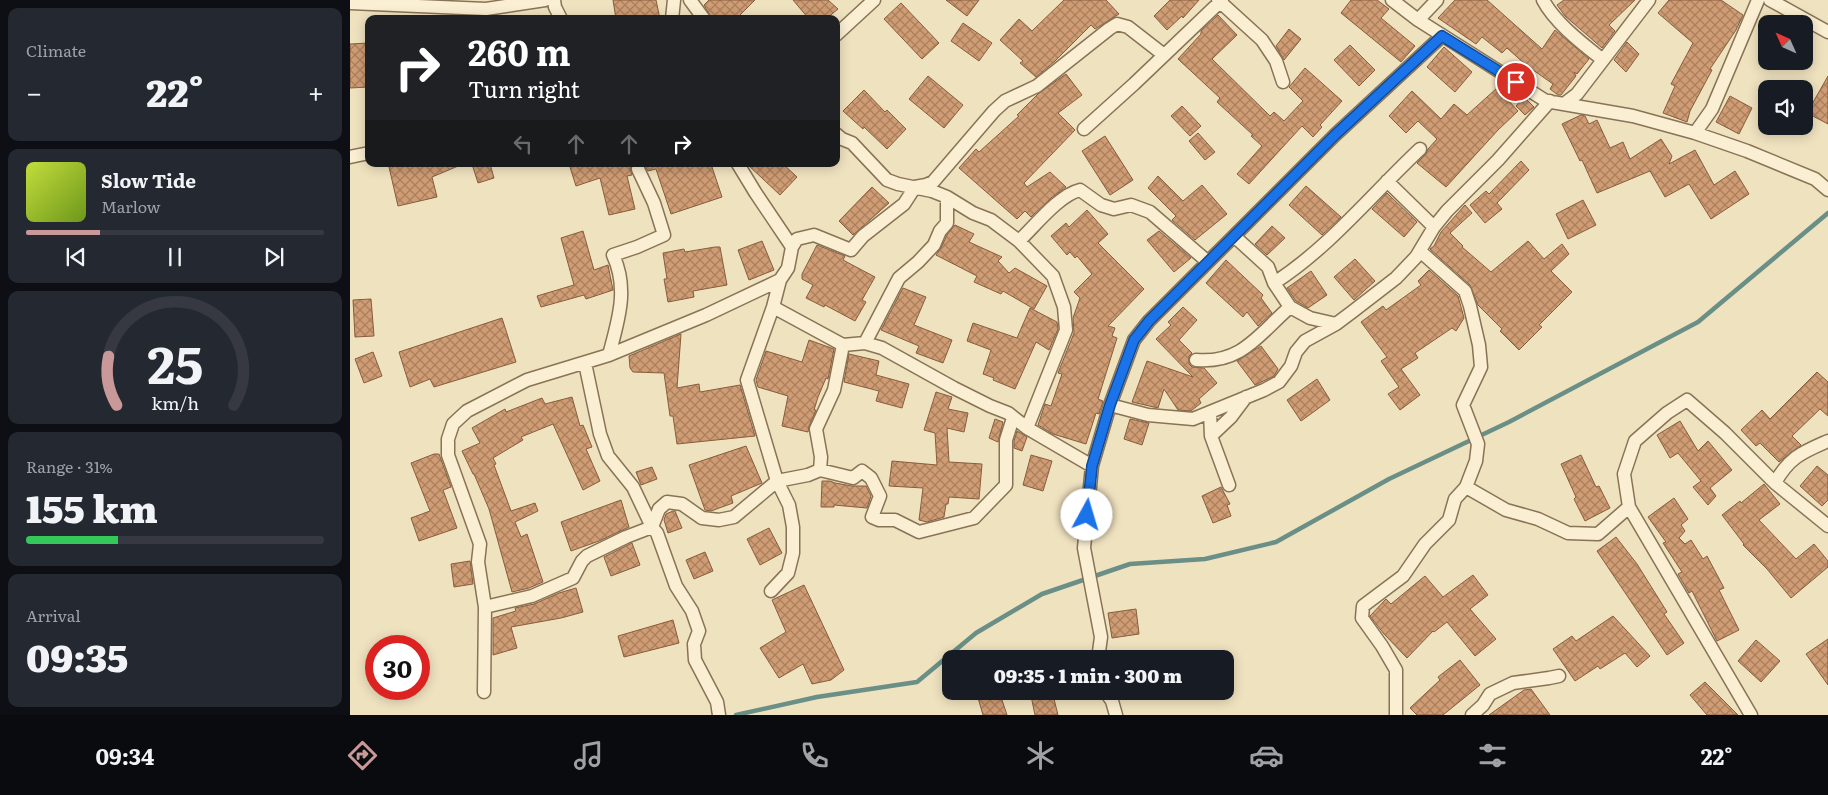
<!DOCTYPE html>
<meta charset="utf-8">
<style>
:root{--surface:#171b24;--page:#242831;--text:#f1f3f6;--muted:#9ea1a6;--line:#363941;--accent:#c99898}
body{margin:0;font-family:Literata,serif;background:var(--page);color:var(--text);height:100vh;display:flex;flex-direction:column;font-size:19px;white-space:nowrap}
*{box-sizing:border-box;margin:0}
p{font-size:16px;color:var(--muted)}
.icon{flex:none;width:28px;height:28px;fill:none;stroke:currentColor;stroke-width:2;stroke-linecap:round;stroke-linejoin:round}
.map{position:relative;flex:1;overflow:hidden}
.sheet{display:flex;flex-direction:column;gap:8px;padding:8px;background:#0d0f14;width:350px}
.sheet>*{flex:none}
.banner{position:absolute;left:15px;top:15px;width:475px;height:152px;border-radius:10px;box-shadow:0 2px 12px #0003;background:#202124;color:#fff;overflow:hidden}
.needle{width:32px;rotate:315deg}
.controls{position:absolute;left:1408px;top:15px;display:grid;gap:10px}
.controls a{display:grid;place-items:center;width:55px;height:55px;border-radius:10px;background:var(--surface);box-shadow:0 2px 12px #0003;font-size:25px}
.speed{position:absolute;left:15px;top:635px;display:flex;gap:10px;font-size:25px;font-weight:700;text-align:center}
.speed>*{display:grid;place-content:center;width:65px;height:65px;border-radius:50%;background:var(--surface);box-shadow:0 2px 12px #0003;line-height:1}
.speed .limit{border:8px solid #d22;background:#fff;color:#111}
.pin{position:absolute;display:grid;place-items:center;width:42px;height:42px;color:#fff;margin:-21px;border:2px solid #fff;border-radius:50%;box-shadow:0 1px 5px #0007}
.me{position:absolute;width:55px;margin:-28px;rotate:6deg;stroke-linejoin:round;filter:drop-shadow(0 0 4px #0008)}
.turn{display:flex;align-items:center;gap:18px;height:105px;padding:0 20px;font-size:22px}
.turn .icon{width:65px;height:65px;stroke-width:2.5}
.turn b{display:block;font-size:35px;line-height:42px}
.lanes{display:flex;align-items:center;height:48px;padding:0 20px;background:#0003;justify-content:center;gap:25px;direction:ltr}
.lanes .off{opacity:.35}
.big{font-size:38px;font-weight:800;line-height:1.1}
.sheet .widget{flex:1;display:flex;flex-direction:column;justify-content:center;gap:8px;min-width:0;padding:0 18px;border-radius:10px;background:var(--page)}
.sheet .dial{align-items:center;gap:0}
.dial svg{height:130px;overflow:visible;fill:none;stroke:var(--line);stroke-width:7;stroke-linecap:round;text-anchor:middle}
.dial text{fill:var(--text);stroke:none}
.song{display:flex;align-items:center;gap:15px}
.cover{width:60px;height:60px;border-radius:8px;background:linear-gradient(135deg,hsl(70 70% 55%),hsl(80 70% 35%))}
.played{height:5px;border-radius:2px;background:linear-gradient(90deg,var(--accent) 25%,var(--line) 25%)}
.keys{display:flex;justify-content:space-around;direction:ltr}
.heat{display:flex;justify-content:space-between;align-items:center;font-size:28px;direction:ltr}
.charge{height:8px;border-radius:4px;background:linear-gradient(90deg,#34c759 31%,var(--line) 0)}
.trip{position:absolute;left:592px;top:650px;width:292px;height:50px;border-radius:10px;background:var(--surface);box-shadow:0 2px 12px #0003;font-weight:800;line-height:50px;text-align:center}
.tabs{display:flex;height:80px;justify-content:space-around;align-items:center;background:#090b0e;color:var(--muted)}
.tabs .icon{width:35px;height:35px}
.tabs .selected{color:var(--accent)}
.tabs b{font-size:22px;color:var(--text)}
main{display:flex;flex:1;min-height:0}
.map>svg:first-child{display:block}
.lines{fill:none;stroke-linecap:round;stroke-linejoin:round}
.stream{stroke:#698f87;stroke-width:4.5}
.building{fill:url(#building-cross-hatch);stroke:#885d3c}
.street-casing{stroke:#887357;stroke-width:15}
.street{stroke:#faefd2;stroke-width:12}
.route-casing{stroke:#114b97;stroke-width:12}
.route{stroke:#1a73e8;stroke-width:9}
</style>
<main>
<section class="sheet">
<div class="widget"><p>Climate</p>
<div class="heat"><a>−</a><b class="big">22°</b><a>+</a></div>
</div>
<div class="widget">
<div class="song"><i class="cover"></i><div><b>Slow Tide</b><p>Marlow</p></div></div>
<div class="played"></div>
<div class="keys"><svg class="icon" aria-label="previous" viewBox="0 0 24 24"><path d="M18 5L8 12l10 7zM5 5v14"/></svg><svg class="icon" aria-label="pause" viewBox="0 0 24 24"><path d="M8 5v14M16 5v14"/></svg><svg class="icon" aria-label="next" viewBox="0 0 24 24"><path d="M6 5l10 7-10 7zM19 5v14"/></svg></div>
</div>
<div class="widget dial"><svg viewBox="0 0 100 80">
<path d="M14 69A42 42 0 1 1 86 69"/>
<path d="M14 69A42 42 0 0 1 9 39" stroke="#c99898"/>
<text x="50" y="56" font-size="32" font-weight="700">25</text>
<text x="50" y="72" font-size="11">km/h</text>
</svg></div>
<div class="widget"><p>Range · 31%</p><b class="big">155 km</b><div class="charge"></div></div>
<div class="widget"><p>Arrival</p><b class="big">09:35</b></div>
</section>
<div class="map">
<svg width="1478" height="715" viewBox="0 0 1478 715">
<defs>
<pattern id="building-cross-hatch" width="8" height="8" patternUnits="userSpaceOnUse" patternTransform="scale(1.25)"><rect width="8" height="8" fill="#cf9c74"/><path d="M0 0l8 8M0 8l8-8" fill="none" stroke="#a97f5e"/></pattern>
</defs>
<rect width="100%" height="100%" fill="#efe2bf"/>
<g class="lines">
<!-- stream -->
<path class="stream" d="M386 715 467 697 567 682 626 633 692 594 780 564 855 559 926 542 1039 479 1159 422 1348 322 1478 213"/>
</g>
<!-- building -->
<path class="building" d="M263 0H306L310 19H266Z
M359 0H405L386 19H362L354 5Z
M443 0H478L488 9 476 19H459Z
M596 0H629L617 16Z
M714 0H756L769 14 745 29 741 25 705 61 686 77 670 63 673 61 650 40 669 19 682 31Z
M820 0H849L833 18 832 16 817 30 804 16Z
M1001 0H1027L1039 9 1031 18 1065 46 1051 62 991 13Z
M1105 0H1137L1192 49 1205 30 1239 59 1227 74 1224 72 1226 76 1211 95H1208L1200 89 1203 84 1176 65 1157 48 1152 53 1132 37 1126 44 1088 18Z
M1214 0H1285L1259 25 1265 31 1252 48 1215 16 1207 5Z
M1319 0H1371L1393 15 1386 30 1360 69 1362 70 1340 111 1337 122 1313 113 1325 86 1321 84 1343 43 1308 13Z
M551 3 589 43 572 59 534 19Z
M868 15 887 35 862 59 920 116 924 112 934 121 953 101 939 87 955 68 992 101 970 125 972 127 963 137 952 126 899 184 887 174 912 146 901 136 903 135 867 102 870 98 828 59 851 34V31Z
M613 23 642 43 629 61 601 41Z
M939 29 951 39 934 60 926 46Z
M1277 42 1289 54 1276 72 1264 60Z
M19 43V87L0 88V44Z
M1000 45 1025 70 1009 86 984 60Z
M1094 47 1122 72 1105 92 1077 67Z
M716 74 732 95 708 113 725 130 674 183 677 187 700 172 716 187 701 198 681 217 675 211 667 219 609 168 626 149 629 152 669 116 667 115 688 94Z
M578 76 613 105 594 128 559 99Z
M1478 76V124L1457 113Z
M1147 88 1168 111 1148 130 1096 187 1067 163 1076 154 1078 149 1087 139 1068 121 1056 133 1039 116 1062 91 1091 119 1104 104 1117 115Z
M514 90 535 112 537 110 556 129 537 149 514 127 513 129 493 111Z
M1380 96 1402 108 1389 134 1366 122Z
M1174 97 1184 107 1175 115 1166 106Z
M832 106 851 126 840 136 821 116Z
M1231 115 1235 116 1239 124 1247 120 1260 148 1273 142 1280 159 1311 139 1322 156 1319 164 1345 150 1364 185 1385 171 1399 194 1361 219 1339 184 1315 197 1300 171 1247 193 1232 160 1230 161 1212 124Z
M848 133 865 152 855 160 839 141Z
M755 136 783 180 760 195 732 151Z
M1171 161 1179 170 1147 203 1152 209 1135 223 1120 205 1136 191 1139 194Z
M53 164H113L82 177 87 197 48 206 39 167Z
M122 164H140L144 178 128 183Z
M219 164H282L280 169 282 175 277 176 285 209 259 215 250 178 226 186Z
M294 164H361L372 197 321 214 306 169 298 171Z
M397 164H433L447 177 430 195Z
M808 176 833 201 852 185 877 214 845 240 822 220 826 216 798 188Z
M956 186 991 217 972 235 939 205Z
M522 187 539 203 503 235 489 221Z
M1037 193 1067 222 1054 237 1022 209Z
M1233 200 1246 225 1218 239 1206 214Z
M1115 205 1122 213 1100 233 1113 246 1112 247 1141 272 1178 241 1194 259 1212 244 1219 254 1201 271 1222 292 1189 325 1192 327 1169 350 1150 331 1152 329 1128 305 1120 285 1080 249 1084 246 1091 232Z
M737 210 758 234 748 243 794 289 758 326 765 328 762 336 767 338 748 399 753 401 749 414 746 413 736 444 703 434 688 425 695 404 701 406 712 374 708 373 724 333 723 318 730 298 724 292 742 274 727 256 725 258 720 252 717 255 701 236 716 223 719 227Z
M605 225 624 234 619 242 652 257 648 261 659 273 665 268 697 286 684 309 653 291 651 294 624 282 627 276 586 255 591 248 597 235Z
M922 226 935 238 917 255 905 244Z
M233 231 244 270 258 265 263 290 236 299 234 295 191 307 187 296 224 285 211 238Z
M809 231 841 258 824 272 797 240Z
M412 241 424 270 399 280 388 250Z
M467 245 495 256 493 260 525 277 512 300 516 302 505 321 475 305 474 307 456 298 463 285 452 279V274Z
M365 247H370L377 285 343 291 344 297 318 302 314 279H317L313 253 334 249 335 252Z
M1005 259 1025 281 1004 300 984 277Z
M876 260 913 295 911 298 922 313 908 326 897 312 893 317 856 283Z
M1079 270 1108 296 1114 318 1106 331 1102 328 1065 353 1068 358 1051 369 1070 395 1050 410 1038 394 1049 387 1031 361 1037 357 1011 322 1033 306 1036 310 1071 285 1068 281Z
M961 271 977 295 958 308 946 301 937 288Z
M553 288 576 297 564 325 602 340 593 363 566 353 569 346 531 330Z
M21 299 24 336 5 337 3 300Z
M833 307 847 320 829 340 842 353 839 356V364L842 367 854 368 867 383 849 399 851 403 841 411 828 410 814 389 808 408 782 402 797 361 843 377 806 339 821 325 818 322Z
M680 308 707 322 708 329 699 350 686 342 665 389 643 380 644 378 633 374 641 350 617 341 623 323 667 338Z
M152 318 166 362 84 387 80 379 60 387 49 352Z
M331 334 327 388 349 384 350 392 390 385 405 436 327 444 323 416H320L314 373 283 372 280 368 279 356Z
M459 340 484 349 478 379 476 378 468 397 464 410H466L459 426 458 432 432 426 438 396 408 387 406 380 416 351 452 362Z
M911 346 928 369 924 376 905 385 887 361Z
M23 352 32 376 14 383 5 359Z
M499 354 529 361 526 375 559 384 552 408 526 401 529 391 494 382Z
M1467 372 1478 382V416L1470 409 1442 436 1451 445 1429 462 1410 443 1406 446 1391 430 1412 410 1420 419Z
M967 379 980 400 951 421 937 400Z
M586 392 602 397 598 409 618 413 614 432 597 428 599 462 632 464 629 499 599 497 598 504H596L594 517 577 522 569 520 573 488 539 486 542 461 587 465 585 433 574 430Z
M222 397 230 426 233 425 242 447 236 449 250 481 233 490 203 424 171 437 173 440 143 458 146 464 144 465 161 511 185 503 188 511 165 522 171 537 177 534 193 582 179 588 162 592 139 509 124 474H123L112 451 130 443 122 428 155 409 156 412 192 398 195 404Z
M645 419 653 422 648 442 639 438Z
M780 419 799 423 792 445 774 439Z
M1330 421 1348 451 1358 441 1382 470 1360 488 1366 496 1358 505 1343 487 1351 481 1328 453 1320 458 1307 435Z
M667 431 677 437 672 451 664 448V441Z
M396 446 412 483 381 496 383 503 361 511 355 510 339 465Z
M84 454H89L101 487 93 490 107 528 69 541 61 518 80 511 61 463Z
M681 455 702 461 693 491 673 485Z
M1231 455 1246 487 1249 486 1260 508 1235 521 1224 499 1226 497 1211 464Z
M1467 466 1478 475V500L1472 506 1450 486Z
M302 467 307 479 291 485 286 472Z
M472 481H480L485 483 502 486H516L521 496 517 508 484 505V507H471Z
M1414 484 1430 504 1409 520 1446 559 1464 544 1478 561V567L1441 598 1417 569 1393 545 1394 544 1372 515 1390 501 1391 503Z
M871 487 880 504 877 505 881 516 863 523 852 496Z
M1324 498 1338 519 1331 525 1335 531 1329 538 1335 544 1341 540 1353 559 1357 556 1374 588 1369 590 1389 630 1367 641 1342 591 1339 593 1328 574 1332 572 1313 543 1316 542 1298 517Z
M271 500 279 527 249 541 221 551 211 522Z
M323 511H325L332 528 318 533 314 520 316 514Z
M419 528 432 553 410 565 397 539Z
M1266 537 1287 564 1317 612 1314 614 1334 643 1317 655 1247 551Z
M282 543 290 565 261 576 254 557Z
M355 552 363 571 344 579 336 560Z
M120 561 123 584 104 587 101 564Z
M1123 575 1138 595 1120 609 1146 639 1125 656 1097 622 1084 632 1083 631 1057 658 1034 634 1020 616 1036 599 1041 604 1075 576 1093 597Z
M454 585 494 670 481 680 462 684 453 664 429 678 410 648 436 632 422 600Z
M226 588 233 612 211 618 161 627 167 648 143 655V618L166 611 165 608 184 604 209 593Z
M786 609 789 634 762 638 758 613Z
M1263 616 1300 656 1287 667 1275 653 1250 669 1248 666 1225 681 1203 649 1222 636 1226 641Z
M323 620 329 643 274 657 268 636Z
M1478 639V685L1456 654Z
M1406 640 1430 661 1411 682 1388 661Z
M1110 660 1130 685 1093 715H1067L1060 708 1090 680 1088 677Z
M1355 682 1388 715H1357L1340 695Z
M1181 689 1200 715H1139L1174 690Z
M626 691H649L657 715H633Z
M680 691H702L708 715H685Z"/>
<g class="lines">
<!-- street casing -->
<g class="street-casing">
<path id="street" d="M204 0 205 7 211 19
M340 0 354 19
M868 0 912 40 926 61 933 82
M1042 0 1068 20 1196 101 1283 116 1345 133 1397 151 1465 179 1478 190
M1193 0C1205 23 1233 44 1253 60
M1420 0 1478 32
M0 3 136 9 195 0
M322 19 324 0
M1068 20 1087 0
M486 35 524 0
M1214 104 1227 94 1299 0
M734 129 784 84 872 0
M1345 133 1362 109 1408 0
M486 134 492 139 502 143 537 180 548 184 582 191 597 197 623 213 641 220 669 241 703 276 714 307 716 330 677 428
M0 157 19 153
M388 164 405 192 442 247 438 268 430 280 423 307 397 380 427 481 439 505 443 527V553L438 573 421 591
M1037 181 1084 227
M884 236 918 267 924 283 940 307 960 318 986 324
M669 241C685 226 709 195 730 190L751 205 764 209 781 205 800 212 858 262
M442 247 447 239 464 235 501 250 513 236 554 204 565 187 576 185 583 182 644 111 655 101 687 86 759 29 767 24 778 27 814 55
M924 283C980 247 1022 194 1070 149
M423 307 493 345 515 343 532 348 604 388 640 406 658 413 677 428 742 466
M515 343 549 278 568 262 584 245 590 231 597 223V197
M259 355C268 321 279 289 263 255L287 247 314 235 304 203 288 169
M846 360C892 364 909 334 940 307
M235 363 250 434 258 456 283 487 302 527 307 533 326 586 342 611 349 631 344 644 345 660 367 702 369 715
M760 405 798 415 843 419 914 390 929 382 941 366 946 352 955 341 986 324 1002 312 1046 278 1066 257 1084 227 1097 211 1148 160 1200 101
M860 412 861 436 879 485
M861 436 881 417 896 397
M470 470 471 457 466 429 484 390 493 345
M1425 483 1478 526
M1116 487 1156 510 1188 519 1218 533 1248 534 1279 507 1274 474 1285 441 1317 413 1337 400 1375 433 1425 483C1439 457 1453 452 1478 441
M1279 507 1401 715
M135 607 182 596 223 578 232 561 237 556 276 537 302 527 309 509 317 502 332 504 352 518 369 520 384 517 427 481 458 475 470 470 503 478 512 471 521 478 530 496 522 517 529 520H545L569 532 624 518 656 485V440L663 418
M748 659 751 637 734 548 742 466 760 405 784 340 799 321 985 135 1092 36
M755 691 762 701 766 715
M134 692 135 607 128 562 130 544 98 455V439L103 424 117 411 177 380 259 355 356 315 430 280
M1046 715V670L1032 646 1012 618 1013 606 1053 576 1075 544 1099 520 1105 499 1116 487 1126 461 1128 444 1113 405 1131 367 1129 345 1120 306 1115 291 1070 251
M1122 715 1133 705 1140 694 1163 683 1199 678 1209 676"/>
</g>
<!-- street -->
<use href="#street" class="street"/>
</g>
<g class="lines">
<!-- route casing -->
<g class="route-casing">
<path id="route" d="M737 515 742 466 760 405 784 340 799 321 985 135 1092 36 1166 82"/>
</g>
<!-- route -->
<use href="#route" class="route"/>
</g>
</svg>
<div class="controls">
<a><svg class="needle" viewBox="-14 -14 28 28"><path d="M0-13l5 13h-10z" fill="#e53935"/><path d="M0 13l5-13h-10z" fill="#9ea1a6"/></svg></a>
<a><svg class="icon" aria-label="sound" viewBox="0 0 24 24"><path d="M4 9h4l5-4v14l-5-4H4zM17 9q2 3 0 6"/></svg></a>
</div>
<div class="speed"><div class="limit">30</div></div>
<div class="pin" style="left:1166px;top:82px;background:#d93025"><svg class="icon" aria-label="arrive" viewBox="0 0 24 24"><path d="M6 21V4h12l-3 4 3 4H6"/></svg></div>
<svg class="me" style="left:737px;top:515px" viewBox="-20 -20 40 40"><circle r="19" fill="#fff"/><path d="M0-13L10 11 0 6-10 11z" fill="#1a73e8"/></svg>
<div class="trip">09:35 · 1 min · 300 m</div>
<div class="banner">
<div class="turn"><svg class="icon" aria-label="right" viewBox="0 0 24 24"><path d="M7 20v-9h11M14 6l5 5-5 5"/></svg><div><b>260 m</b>Turn right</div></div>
<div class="lanes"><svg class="icon off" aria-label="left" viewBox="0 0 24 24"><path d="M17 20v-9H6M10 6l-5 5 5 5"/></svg><svg class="icon off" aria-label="ahead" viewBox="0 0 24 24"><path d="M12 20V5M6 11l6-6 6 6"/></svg><svg class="icon off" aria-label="ahead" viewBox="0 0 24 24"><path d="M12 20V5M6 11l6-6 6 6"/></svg><svg class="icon" aria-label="right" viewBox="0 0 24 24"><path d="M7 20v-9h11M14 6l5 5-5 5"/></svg></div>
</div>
</div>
</main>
<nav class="tabs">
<b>09:34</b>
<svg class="icon selected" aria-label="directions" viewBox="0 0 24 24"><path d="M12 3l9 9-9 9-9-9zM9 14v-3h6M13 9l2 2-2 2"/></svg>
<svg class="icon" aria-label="music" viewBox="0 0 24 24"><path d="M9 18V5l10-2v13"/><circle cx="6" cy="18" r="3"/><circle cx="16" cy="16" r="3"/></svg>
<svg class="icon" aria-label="phone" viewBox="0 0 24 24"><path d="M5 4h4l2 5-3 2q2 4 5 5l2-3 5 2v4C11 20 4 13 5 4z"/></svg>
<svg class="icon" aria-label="climate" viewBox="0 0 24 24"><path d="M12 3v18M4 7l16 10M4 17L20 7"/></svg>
<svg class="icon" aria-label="car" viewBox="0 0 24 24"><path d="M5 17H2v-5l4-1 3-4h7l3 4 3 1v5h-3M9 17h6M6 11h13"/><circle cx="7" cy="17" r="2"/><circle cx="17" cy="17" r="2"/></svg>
<svg class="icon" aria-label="filters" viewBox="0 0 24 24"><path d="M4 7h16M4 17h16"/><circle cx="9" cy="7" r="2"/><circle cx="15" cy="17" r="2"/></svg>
<b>22°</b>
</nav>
